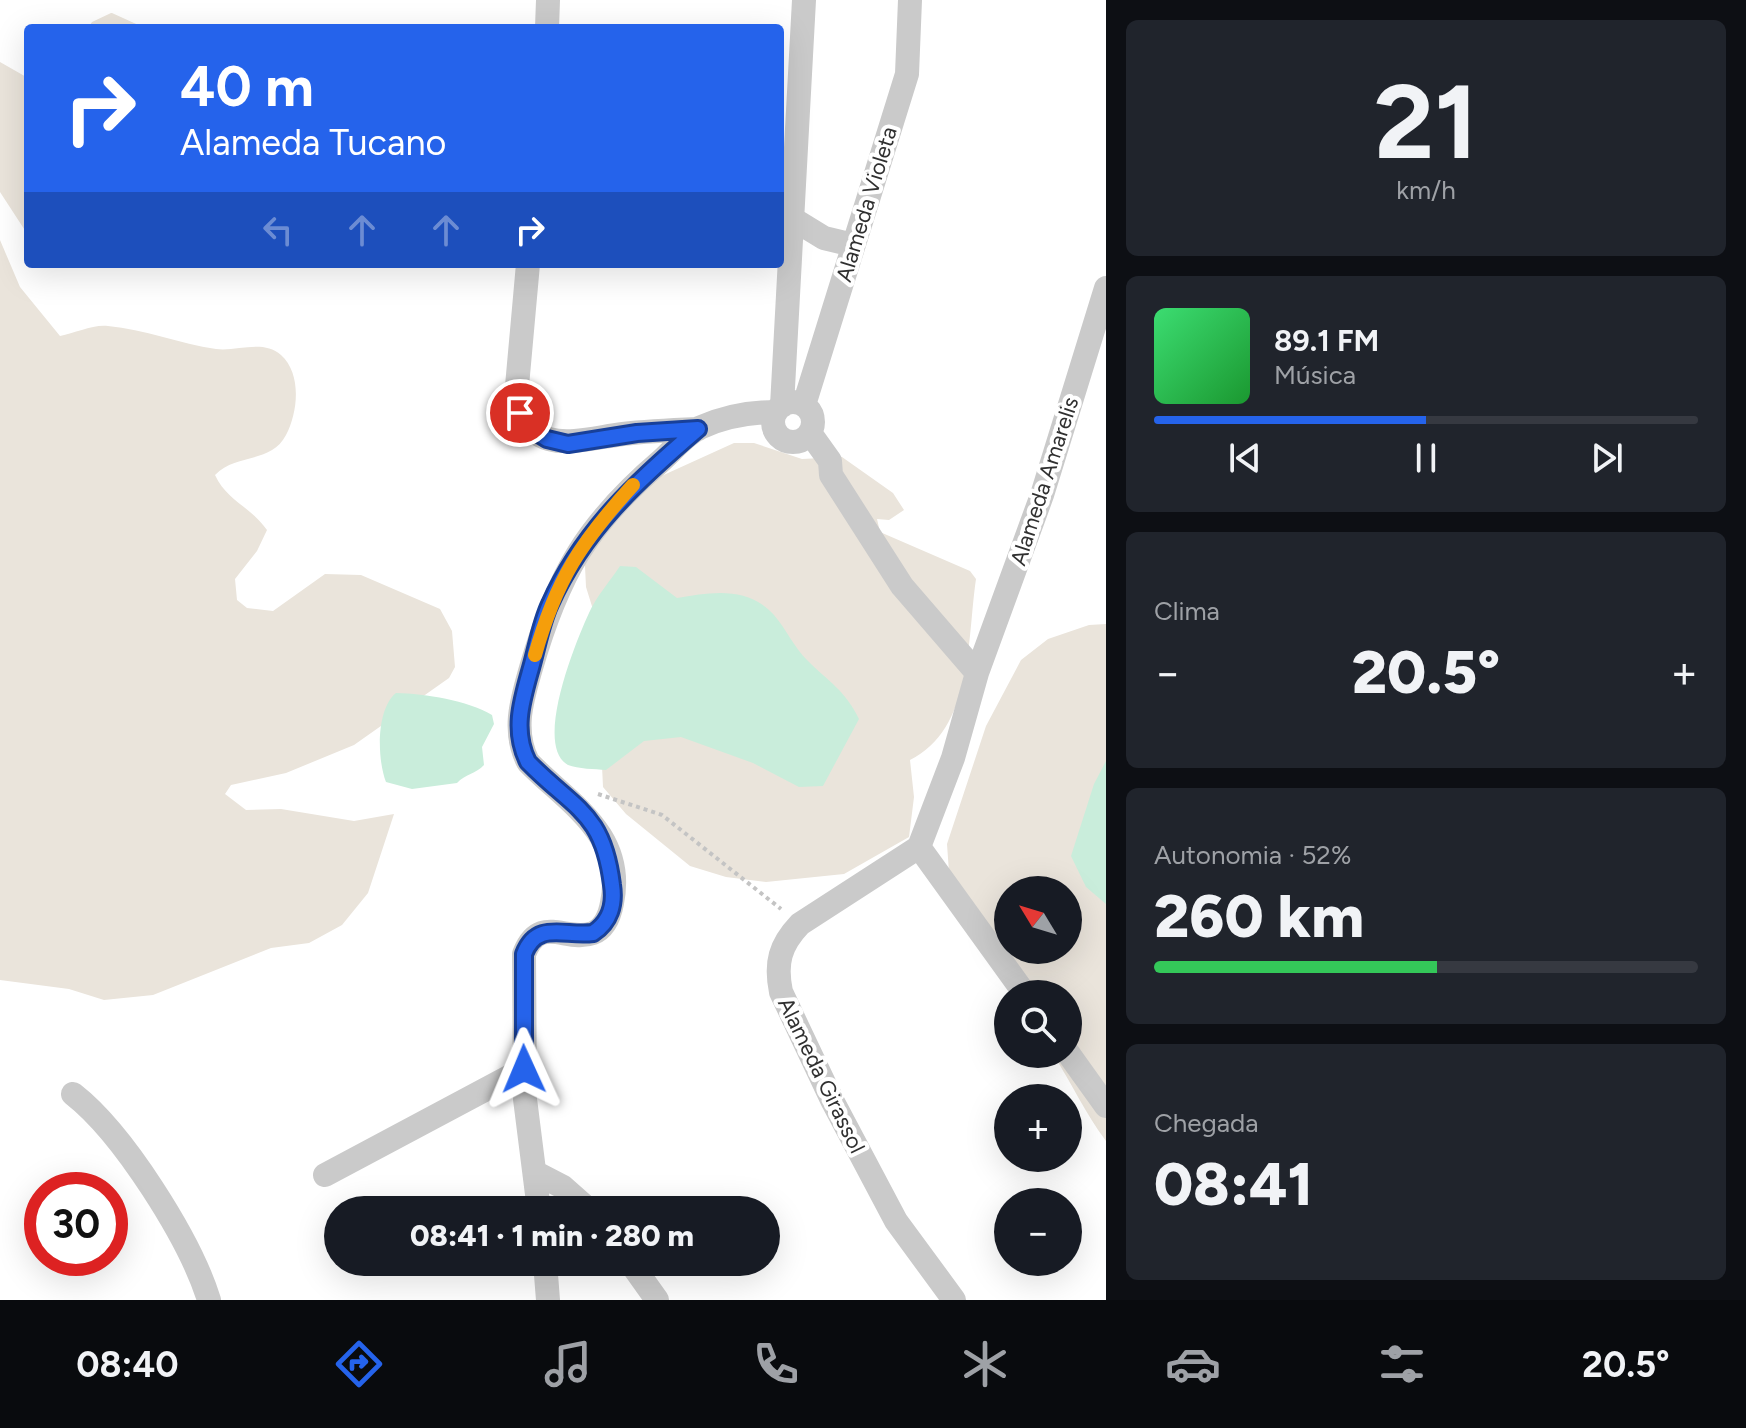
<!DOCTYPE html>
<html lang="pt">
<meta charset="utf-8">
<style>
:root{--surface:#171b24;--page:#20242c;--text:#f1f3f6;--muted:#9ea1a6;--line:#363941;--accent:#2563eb}
body{margin:0;font-family:Figtree,sans-serif;background:var(--page);color:var(--text);height:100vh;display:flex;flex-direction:column;font-size:30px;white-space:nowrap}
*{box-sizing:border-box;margin:0}
p{font-size:26px;color:var(--muted)}
.icon{flex:none;width:44px;height:44px;fill:none;stroke:currentColor;stroke-width:2;stroke-linecap:round;stroke-linejoin:round}
.map{position:relative;flex:1;overflow:hidden}
.details{display:flex;flex-direction:column;gap:20px;padding:20px;background:#0d0f14;width:640px}
.details>*{flex:none}
.hud{position:absolute;left:24px;top:24px;width:760px;height:244px;border-radius:8px;box-shadow:0 8px 32px #0002;background:#2563eb;color:#fff;overflow:hidden}
.needle{width:52px;rotate:308deg}
.tools{position:absolute;left:994px;top:876px;display:grid;gap:16px}
.tools a{display:grid;place-items:center;width:88px;height:88px;border-radius:50%;background:var(--surface);box-shadow:0 8px 32px #0002;font-size:40px}
.speed{position:absolute;left:24px;top:1172px;display:flex;gap:16px;font-size:40px;font-weight:700;text-align:center}
.speed>*{display:grid;place-content:center;width:104px;height:104px;border-radius:50%;background:var(--surface);box-shadow:0 8px 32px #0002;line-height:1}
.speed .limit{border:12px solid #d22;background:#fff;color:#111}
.pin{position:absolute;display:grid;place-items:center;width:68px;height:68px;color:#fff;margin:-34px;border:4px solid #fff;border-radius:50%;box-shadow:0 2px 8px #0007}
.me{position:absolute;width:88px;margin:-44px;rotate:359deg;stroke-linejoin:round;filter:drop-shadow(0 0 6px #0008)}
.turn{display:flex;align-items:center;gap:28px;height:168px;padding:0 24px;font-size:36px}
.turn .icon{width:104px;height:104px;stroke-width:2.5}
.turn b{display:block;font-size:56px;line-height:68px}
.lanes{display:flex;align-items:center;height:76px;padding:0 24px;background:#0003;justify-content:center;gap:40px;direction:ltr}
.lanes .off{opacity:.35}
.big{font-size:60px;font-weight:800;line-height:1.1}
.details .card{flex:1;display:flex;flex-direction:column;justify-content:center;gap:12px;min-width:0;padding:0 28px;border-radius:12px;background:var(--page)}
.details .dial{align-items:center;gap:0}
.dial b{font-size:104px;line-height:1}
.song{display:flex;align-items:center;gap:24px}
.cover{width:96px;height:96px;border-radius:12px;background:linear-gradient(135deg,hsl(140 70% 55%),hsl(130 70% 35%))}
.played{height:8px;border-radius:4px;background:linear-gradient(90deg,var(--accent) 50%,var(--line) 50%)}
.keys{display:flex;justify-content:space-around;direction:ltr}
.heat{display:flex;justify-content:space-between;align-items:center;font-size:44px;direction:ltr}
.charge{height:12px;border-radius:6px;background:linear-gradient(90deg,#34c759 52%,var(--line) 0)}
.trip{position:absolute;left:324px;top:1196px;width:456px;height:80px;border-radius:40px;background:var(--surface);box-shadow:0 8px 32px #0002;font-weight:800;line-height:80px;text-align:center}
.dock{display:flex;height:128px;justify-content:space-around;align-items:center;background:#090b0e;color:var(--muted)}
.dock .icon{width:56px;height:56px}
.dock .active{color:var(--accent)}
.dock b{font-size:36px;color:var(--text)}
main{display:flex;flex:1;min-height:0}
.map>svg:first-child{display:block}
.green{fill:#eae4db;fill-rule:evenodd}
.water{fill:#c9eddb}
.lines{fill:none;stroke-linecap:round;stroke-linejoin:round}
.path{stroke:#c4c4c4;stroke-width:4;stroke-dasharray:4 4;stroke-linecap:butt}
.minor{stroke:#cacaca;stroke-width:24}
.route-casing{stroke:#184099;stroke-width:20}
.route{stroke:#2563eb;stroke-width:14}
.slow{stroke:#f59e0b;stroke-width:14}
.labels{text-anchor:middle;stroke-width:8;stroke-linejoin:round;paint-order:stroke}
.street-label{font-size:22px;fill:#303030;stroke:#fff}
</style>
<main>
<div class="map">
<svg width="1106" height="1300" viewBox="0 0 1106 1300">
<rect width="100%" height="100%" fill="#fff"/>
<!-- green -->
<path class="green" d="M111 13H112L145 28H88L92 22Z
M0 62 28 78V235L0 192Z
M0 240 20 287 60 336C75 333 94 324 108 326 144 329 180 344 216 349 236 352 263 339 281 355 302 374 298 412 286 435 271 464 236 453 215 475 227 501 250 506 267 530L257 551 235 579 237 600 247 608 273 611 325 574 361 575 440 609 452 631 455 667 449 678 354 745 286 773 231 785 225 794 246 810 281 809 354 821 394 814 368 893 342 925 309 943 271 948 153 995 104 1000 69 989 0 980Z
M734 443H754L802 459 842 457 893 493 904 510 889 520 877 519 880 532 970 571 976 579C967 640 973 729 910 760L914 797 909 837 844 874 766 882 726 877 690 866 626 814 603 787 595 616 586 587 583 525 646 483Z
M1106 624V1141C1085 1113 1072 1084 1053 1054H1068V994H1014L950 886 947 844 986 726 1021 660 1048 639 1089 625ZM1008 890H1068V950H1008Z"/>
<!-- water -->
<path class="water" d="M620 566 636 567 677 598C712 592 748 586 774 615 786 629 794 647 807 660 829 682 845 690 859 719L823 786 799 787 753 763 681 737 644 741 606 770C595 769 578 769 568 765 533 746 576 641 589 613 596 597 610 581 620 566Z
M396 693C426 694 467 700 492 715L494 724 482 747 484 765C476 774 465 774 457 783L412 789 386 782C377 759 376 709 396 693Z
M1106 761V904L1086 887 1071 856 1094 784Z"/>
<g class="lines">
<!-- path -->
<path class="path" d="M598 794 662 815 781 909"/>
<!-- minor -->
<path class="minor" d="M547 28 548 0
M793 219 824 238 853 245
M528 264 516 397C530 458 576 440 623 434 648 431 673 430 698 429
M773 422a20 20 0 1 1 40 0a20 20 0 1 1-40 0Z
M804 405 907 74 910 0
M782 406 804 0
M810 433 830 461 831 475 902 586 977 673
M919 847 953 758 977 673 1042 495 1106 288
M919 847 800 924C780 945 775 963 781 992L833 1102 896 1221 954 1300
M919 847 1025 994
M1068 1053 1106 1106
M73 1094C123 1133 190 1239 209 1300
M536 1173 563 1187 589 1210
M325 1175 524 1069
M539 1210 525 1099 524 954C540 913 566 943 593 933 605 928 610 914 612 903 626 834 569 804 528 762 512 730 522 700 531 668 558 574 587 524 662 460 673 450 686 435 699 428 723 417 750 412 776 412
M545 1262 548 1300
M630 1262 657 1300"/>
</g>
<g class="lines">
<!-- route casing -->
<g class="route-casing">
<path id="route" d="M520 413 529 428 547 439 568 444 637 433 698 429C638 480 583 530 550 604 541 623 537 647 531 668 522 700 512 730 528 762 575 810 603 812 612 885 615 904 610 922 593 933 565 937 537 920 524 954V1069"/>
</g>
<!-- route -->
<use href="#route" class="route"/>
<!-- slow -->
<path class="slow" d="M535 655C556 580 581 542 633 485"/>
</g>
<g class="labels">
<!-- street labels -->
<g class="street-label">
<text transform="translate(866 204) rotate(-73)" y="8">Alameda Violeta</text>
<text transform="translate(1044 481) rotate(-72)" y="8">Alameda Amarelis</text>
<text transform="translate(822 1075) rotate(64)" y="8">Alameda Girassol</text>
</g>
</g>
</svg>
<div class="tools">
<a><svg class="needle" viewBox="-14 -14 28 28"><path d="M0-13l5 13h-10z" fill="#e53935"/><path d="M0 13l5-13h-10z" fill="#9ea1a6"/></svg></a>
<a><svg class="icon" aria-label="search" viewBox="0 0 24 24"><circle cx="10" cy="10" r="6"/><path d="M15 15l6 6"/></svg></a>
<a>+</a>
<a>−</a>
</div>
<div class="speed"><div class="limit">30</div></div>
<div class="pin" style="left:520px;top:413px;background:#d93025"><svg class="icon" aria-label="arrive" viewBox="0 0 24 24"><path d="M6 21V4h12l-3 4 3 4H6"/></svg></div>
<svg class="me" style="left:524px;top:1069px" viewBox="-20 -20 40 40"><path d="M0-17L14 15 0 8-14 15z" fill="#2563eb" stroke="#fff" stroke-width="4"/></svg>
<div class="trip">08:41 · 1 min · 280 m</div>
<div class="hud">
<div class="turn"><svg class="icon" aria-label="right" viewBox="0 0 24 24"><path d="M7 20v-9h11M14 6l5 5-5 5"/></svg><div><b>40 m</b>Alameda Tucano</div></div>
<div class="lanes"><svg class="icon off" aria-label="left" viewBox="0 0 24 24"><path d="M17 20v-9H6M10 6l-5 5 5 5"/></svg><svg class="icon off" aria-label="ahead" viewBox="0 0 24 24"><path d="M12 20V5M6 11l6-6 6 6"/></svg><svg class="icon off" aria-label="ahead" viewBox="0 0 24 24"><path d="M12 20V5M6 11l6-6 6 6"/></svg><svg class="icon" aria-label="right" viewBox="0 0 24 24"><path d="M7 20v-9h11M14 6l5 5-5 5"/></svg></div>
</div>
</div>
<section class="details">
<div class="card dial"><b>21</b><p>km/h</p></div>
<div class="card">
<div class="song"><i class="cover"></i><div><b>89.1 FM</b><p>Música</p></div></div>
<div class="played"></div>
<div class="keys"><svg class="icon" aria-label="previous" viewBox="0 0 24 24"><path d="M18 5L8 12l10 7zM5 5v14"/></svg><svg class="icon" aria-label="pause" viewBox="0 0 24 24"><path d="M8 5v14M16 5v14"/></svg><svg class="icon" aria-label="next" viewBox="0 0 24 24"><path d="M6 5l10 7-10 7zM19 5v14"/></svg></div>
</div>
<div class="card"><p>Clima</p>
<div class="heat"><a>−</a><b class="big">20.5°</b><a>+</a></div>
</div>
<div class="card"><p>Autonomia · 52%</p><b class="big">260 km</b><div class="charge"></div></div>
<div class="card"><p>Chegada</p><b class="big">08:41</b></div>
</section>
</main>
<nav class="dock">
<b>08:40</b>
<svg class="icon active" aria-label="directions" viewBox="0 0 24 24"><path d="M12 3l9 9-9 9-9-9zM9 14v-3h6M13 9l2 2-2 2"/></svg>
<svg class="icon" aria-label="music" viewBox="0 0 24 24"><path d="M9 18V5l10-2v13"/><circle cx="6" cy="18" r="3"/><circle cx="16" cy="16" r="3"/></svg>
<svg class="icon" aria-label="phone" viewBox="0 0 24 24"><path d="M5 4h4l2 5-3 2q2 4 5 5l2-3 5 2v4C11 20 4 13 5 4z"/></svg>
<svg class="icon" aria-label="climate" viewBox="0 0 24 24"><path d="M12 3v18M4 7l16 10M4 17L20 7"/></svg>
<svg class="icon" aria-label="car" viewBox="0 0 24 24"><path d="M5 17H2v-5l4-1 3-4h7l3 4 3 1v5h-3M9 17h6M6 11h13"/><circle cx="7" cy="17" r="2"/><circle cx="17" cy="17" r="2"/></svg>
<svg class="icon" aria-label="filters" viewBox="0 0 24 24"><path d="M4 7h16M4 17h16"/><circle cx="9" cy="7" r="2"/><circle cx="15" cy="17" r="2"/></svg>
<b>20.5°</b>
</nav>
